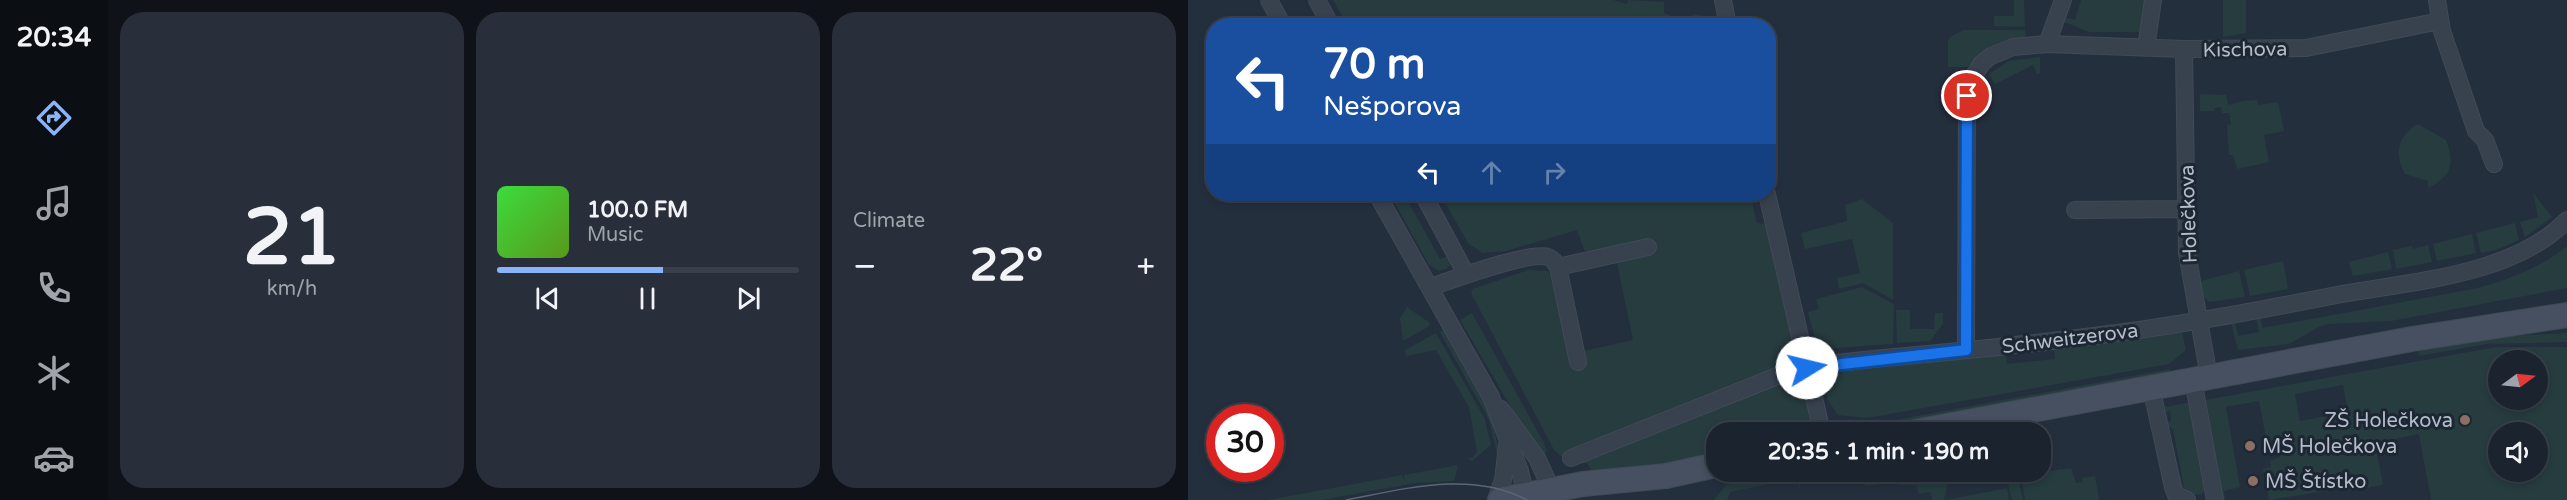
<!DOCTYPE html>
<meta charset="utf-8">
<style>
:root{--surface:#1b232e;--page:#282f3a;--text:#f1f3f6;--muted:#a0a4aa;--line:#39404a;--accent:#8ab4f8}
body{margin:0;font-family:"Varela Round",sans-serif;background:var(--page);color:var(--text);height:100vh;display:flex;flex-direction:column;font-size:22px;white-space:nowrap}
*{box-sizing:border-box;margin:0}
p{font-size:20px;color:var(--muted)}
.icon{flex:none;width:33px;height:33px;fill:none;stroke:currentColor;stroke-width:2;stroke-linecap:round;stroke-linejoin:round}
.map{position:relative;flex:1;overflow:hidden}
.panel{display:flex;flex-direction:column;gap:12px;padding:12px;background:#0f1319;width:1080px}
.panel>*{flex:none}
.guide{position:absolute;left:18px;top:18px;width:570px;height:183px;border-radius:24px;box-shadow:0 3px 9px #0003,0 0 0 2px var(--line);background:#1a4fa0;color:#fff;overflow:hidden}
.needle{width:39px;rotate:75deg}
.buttons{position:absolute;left:1300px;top:350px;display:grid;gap:12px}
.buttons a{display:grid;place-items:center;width:60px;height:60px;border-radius:50%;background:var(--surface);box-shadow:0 3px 9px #0003,0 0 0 2px var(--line);font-size:30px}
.speed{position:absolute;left:18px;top:404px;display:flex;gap:12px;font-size:30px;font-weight:700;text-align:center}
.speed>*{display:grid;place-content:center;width:78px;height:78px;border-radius:50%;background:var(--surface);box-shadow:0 3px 9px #0003,0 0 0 2px var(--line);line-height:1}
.speed .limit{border:9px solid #d22;background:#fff;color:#111}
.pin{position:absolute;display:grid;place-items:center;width:51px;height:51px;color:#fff;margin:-26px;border:3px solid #fff;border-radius:50%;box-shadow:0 2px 6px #0007}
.me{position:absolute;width:66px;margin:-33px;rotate:81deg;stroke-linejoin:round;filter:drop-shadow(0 0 4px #0008)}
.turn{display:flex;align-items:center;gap:21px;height:126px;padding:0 18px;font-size:27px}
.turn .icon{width:78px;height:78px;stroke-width:2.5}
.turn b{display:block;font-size:42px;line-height:51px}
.lanes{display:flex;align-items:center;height:57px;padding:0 18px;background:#0003;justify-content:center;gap:30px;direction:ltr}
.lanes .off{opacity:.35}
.big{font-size:45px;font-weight:700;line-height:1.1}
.panel .tile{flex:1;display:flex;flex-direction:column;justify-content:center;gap:9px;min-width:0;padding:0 21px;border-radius:24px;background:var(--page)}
.panel .dial{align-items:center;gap:0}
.dial b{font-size:78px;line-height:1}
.song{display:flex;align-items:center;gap:18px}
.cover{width:72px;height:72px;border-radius:9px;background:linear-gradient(135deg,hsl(120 70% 55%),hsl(90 70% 35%))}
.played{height:6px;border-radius:3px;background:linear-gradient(90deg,var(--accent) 55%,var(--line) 55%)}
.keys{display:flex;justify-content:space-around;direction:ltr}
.heat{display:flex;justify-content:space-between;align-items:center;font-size:33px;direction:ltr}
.panel .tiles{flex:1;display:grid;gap:12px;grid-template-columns:repeat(3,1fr)}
.trip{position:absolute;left:518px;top:422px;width:345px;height:60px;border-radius:24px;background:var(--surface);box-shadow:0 3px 9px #0003,0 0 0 2px var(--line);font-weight:700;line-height:60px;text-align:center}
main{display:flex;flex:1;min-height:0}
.tab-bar{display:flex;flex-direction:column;width:108px;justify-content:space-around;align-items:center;background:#0b0e12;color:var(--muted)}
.tab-bar .icon{width:42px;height:42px}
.tab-bar .current{color:var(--accent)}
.tab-bar b{font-size:27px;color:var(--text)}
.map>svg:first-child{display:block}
.green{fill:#263c3f;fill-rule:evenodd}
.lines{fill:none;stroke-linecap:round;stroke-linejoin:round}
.street-casing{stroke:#414a57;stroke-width:18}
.secondary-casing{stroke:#414a57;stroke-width:26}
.street{stroke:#38414e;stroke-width:16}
.secondary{stroke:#465061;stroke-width:24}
.tram{stroke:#5a6575;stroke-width:1.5}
.route-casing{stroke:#114b97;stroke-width:15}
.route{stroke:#1a73e8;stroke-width:10}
.education-dot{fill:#8d6e63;stroke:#1d2633;stroke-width:2}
.labels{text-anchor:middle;stroke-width:6;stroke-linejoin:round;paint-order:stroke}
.street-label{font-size:20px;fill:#b4bcc9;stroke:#1d2633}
.poi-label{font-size:20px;fill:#b4bcc9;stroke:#1d2633;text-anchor:start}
</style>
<main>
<nav class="tab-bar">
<b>20:34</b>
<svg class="icon current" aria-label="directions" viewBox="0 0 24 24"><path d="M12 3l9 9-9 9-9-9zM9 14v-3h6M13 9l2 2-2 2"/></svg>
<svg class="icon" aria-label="music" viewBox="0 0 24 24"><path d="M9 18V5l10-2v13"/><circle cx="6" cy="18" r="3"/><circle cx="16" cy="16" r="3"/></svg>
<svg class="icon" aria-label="phone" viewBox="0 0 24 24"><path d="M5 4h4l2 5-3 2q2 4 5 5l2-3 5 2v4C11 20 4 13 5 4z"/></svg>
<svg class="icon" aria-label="climate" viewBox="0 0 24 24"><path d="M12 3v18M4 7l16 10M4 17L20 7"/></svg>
<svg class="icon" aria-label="car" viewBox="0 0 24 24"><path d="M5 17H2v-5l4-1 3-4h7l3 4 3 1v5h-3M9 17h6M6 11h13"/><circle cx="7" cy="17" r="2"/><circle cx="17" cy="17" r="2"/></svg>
</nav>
<section class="panel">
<div class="tiles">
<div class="tile dial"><b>21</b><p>km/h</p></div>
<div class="tile">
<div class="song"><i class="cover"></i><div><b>100.0 FM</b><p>Music</p></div></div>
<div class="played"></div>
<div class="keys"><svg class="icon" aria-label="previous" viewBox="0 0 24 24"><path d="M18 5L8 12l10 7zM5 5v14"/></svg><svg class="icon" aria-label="pause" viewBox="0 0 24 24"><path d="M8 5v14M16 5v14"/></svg><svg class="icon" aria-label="next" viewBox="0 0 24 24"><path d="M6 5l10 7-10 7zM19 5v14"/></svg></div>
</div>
<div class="tile"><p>Climate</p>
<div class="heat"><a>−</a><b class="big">22°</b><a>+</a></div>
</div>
</div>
</section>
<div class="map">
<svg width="1379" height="500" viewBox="0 0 1379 500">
<rect width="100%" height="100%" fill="#242f3e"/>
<!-- green -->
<path class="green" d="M145 0H425L439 4 440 0 476 2V13L504 24 505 14 515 16 518 25H159Z
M826 0H836L837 27 806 26V16H826Z
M893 0H959L958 32H901L874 21 876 17 887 20Z
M1035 0H1058V33L1035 37Z
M776 30H837L838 38C814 40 795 47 780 67H760V41L762 37Z
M852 57V73L849 74 845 65 807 84 801 74 821 61Z
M1012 94 1038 95 1040 105 1055 101 1069 100 1070 105 1090 102 1096 131 1076 135 1081 162 1049 169 1045 155H1041L1039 125 1043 124 1041 113H1034L1033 107 1027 108 1026 111H1012Z
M1230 124 1258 140C1267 164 1264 176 1240 188V181L1217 174C1206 154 1209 136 1230 124Z
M1345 193 1364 217 1337 237 1332 222 1350 217Z
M202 194H216L252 259 264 255 265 262 258 269 251 271 241 265Z
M252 194H562L569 223 580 224 608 352 600 362 601 380 620 392 626 427 624 432H528V460L408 478 399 463H381L366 450 283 293 285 289 340 270 360 271 366 281 395 351 445 340 428 258 414 248 397 252 389 230 318 251 294 253 280 243Z
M674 199 705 223V300L675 283 651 289 649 278 672 273 664 239 617 249 613 233 659 221 657 205Z
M1327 223 1331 240 1308 250 1293 253 1288 233Z
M1284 234 1288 253 1249 261 1245 244Z
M1240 245 1244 262 1208 269 1205 250 1224 246 1225 249Z
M1379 246V288L1203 321 1140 324 1129 328 1101 344 1050 350 1043 323 1047 322 1050 336 1071 332 1068 317H1072L1075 328 1290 288C1322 279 1354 267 1379 246Z
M1200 252 1204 269 1165 276 1161 262Z
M1095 261 1100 289 1062 296 1056 270Z
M1051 271 1057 297 1021 302 1016 297 1013 281Z
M674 287 706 304 705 344 635 349 627 338 620 312 631 309 628 299Z
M219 307 242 323 240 327 215 341 212 318Z
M708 310H722V329H746L747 313H755V324L742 341 709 343Z
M284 313 356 443 359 451 355 455 341 438 272 320Z
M255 330 303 415 313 460 310 458 301 420 252 332Z
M994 332 998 350 981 364 679 418 650 415 639 399V382L648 374 665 369 818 353 819 364 867 359 866 348Z
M248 333 296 417 303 445 284 461 279 458H284L289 452 281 407 248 350 218 356 217 350Z
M1379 333V342L1299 344 1231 356 1230 350 1314 336Z
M1308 347H1379V500H1243L1231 434 1187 443 1195 485 1162 491 1160 487 1081 500 1075 469 1083 467 1082 461 1092 457 1091 453 1086 454 1085 448 1080 449 1071 401 1038 407 1052 487 1036 491 1037 500H1031L1012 401ZM1311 360H1350V399H1311ZM1155 385 1160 412 1112 421 1107 394ZM1311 432H1350V471H1311Z
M982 369 983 375 674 432C660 432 644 436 640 419L651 426 665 428Z
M1005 402 1019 489 1013 494 1003 495 996 488 985 429 973 422 983 421 982 411 978 412 979 418 972 419 970 408Z
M270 465 266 481 228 483 134 500H80L214 475 217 482 216 475Z
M883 468 888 483 895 482 894 478 907 476 911 500H837L832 471H839L840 474Z
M608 471H613L615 478 611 488V478L542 492 539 500H526L538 485Z
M716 471H771L760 483 756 500H744L742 492 731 494 728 485H713L711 481 679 486 675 484 676 479Z
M808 471H829L835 500H824L820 484Z
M819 488 821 500H758Z"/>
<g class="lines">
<!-- street casing -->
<g class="street-casing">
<path id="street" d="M81 0 95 26
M129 0 143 26
M535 0 540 26
M1249 0 1254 31 1288 131 1297 140 1306 164
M859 44 875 0
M958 48 965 0
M996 49 999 253 1021 377
M189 194 303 397 332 471 339 500
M235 194 278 274
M579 194 634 432
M887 210 998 209
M370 267 460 247
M243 287C263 280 342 251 360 257 365 259 367 262 370 267L390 362
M778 350 779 96 781 83 794 63 803 56 825 47 859 44 996 49 1118 48 1252 21
M1005 380 1027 500
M963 387 985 487 988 495 999 500
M313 409 349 458 363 489
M383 458 602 371 637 364C732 354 827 347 921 334 1000 324 1077 309 1154 294 1226 281 1326 275 1379 220
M629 471V472
M308 500 315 480 319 446"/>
</g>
<!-- secondary casing -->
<g class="secondary-casing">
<path id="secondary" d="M727 432 1224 339 1379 315
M312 500 395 484 478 476 528 465"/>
</g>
<!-- street -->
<use href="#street" class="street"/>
<!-- secondary -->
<use href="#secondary" class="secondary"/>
<!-- tram -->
<path class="tram" d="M158 500C216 489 284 470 339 500"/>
</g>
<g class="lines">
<!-- route casing -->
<g class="route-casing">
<path id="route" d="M619 368 778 350 779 96"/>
</g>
<!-- route -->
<use href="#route" class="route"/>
</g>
<!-- markers -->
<g class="education-dot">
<circle cx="1277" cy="420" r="6"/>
<circle cx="1062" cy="446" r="6"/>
<circle cx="1065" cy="481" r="6"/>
</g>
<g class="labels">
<!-- street labels -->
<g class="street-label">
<text transform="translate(1057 49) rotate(-1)" y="7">Kischova</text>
<text transform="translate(1000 214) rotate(-92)" y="7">Holečkova</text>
<text transform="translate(882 338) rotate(-7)" y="7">Schweitzerova</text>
</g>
<!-- poi labels -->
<g class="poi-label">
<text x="1265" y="427" text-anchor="end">ZŠ Holečkova</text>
<text x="1074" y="453">MŠ Holečkova</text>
<text x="1077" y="488">MŠ Štístko</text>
</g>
</g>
</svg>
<div class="buttons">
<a><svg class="needle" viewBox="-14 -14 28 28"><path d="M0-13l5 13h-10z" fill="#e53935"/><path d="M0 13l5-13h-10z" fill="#a0a4aa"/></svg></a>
<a><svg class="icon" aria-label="sound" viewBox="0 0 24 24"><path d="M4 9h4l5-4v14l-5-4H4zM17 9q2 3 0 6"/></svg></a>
</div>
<div class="speed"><div class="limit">30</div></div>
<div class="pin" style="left:779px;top:96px;background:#d93025"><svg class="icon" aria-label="arrive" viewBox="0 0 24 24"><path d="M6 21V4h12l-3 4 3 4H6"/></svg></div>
<svg class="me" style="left:619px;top:368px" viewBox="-20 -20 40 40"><circle r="19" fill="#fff"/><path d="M0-13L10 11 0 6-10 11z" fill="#1a73e8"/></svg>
<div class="trip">20:35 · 1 min · 190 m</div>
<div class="guide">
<div class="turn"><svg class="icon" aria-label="left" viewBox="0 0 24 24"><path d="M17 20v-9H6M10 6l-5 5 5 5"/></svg><div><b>70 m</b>Nešporova</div></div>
<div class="lanes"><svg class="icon" aria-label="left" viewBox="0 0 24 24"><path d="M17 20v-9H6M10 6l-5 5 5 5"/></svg><svg class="icon off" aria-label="ahead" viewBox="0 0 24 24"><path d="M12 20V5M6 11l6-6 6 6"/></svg><svg class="icon off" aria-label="right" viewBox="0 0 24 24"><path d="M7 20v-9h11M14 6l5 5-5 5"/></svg></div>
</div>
</div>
</main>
